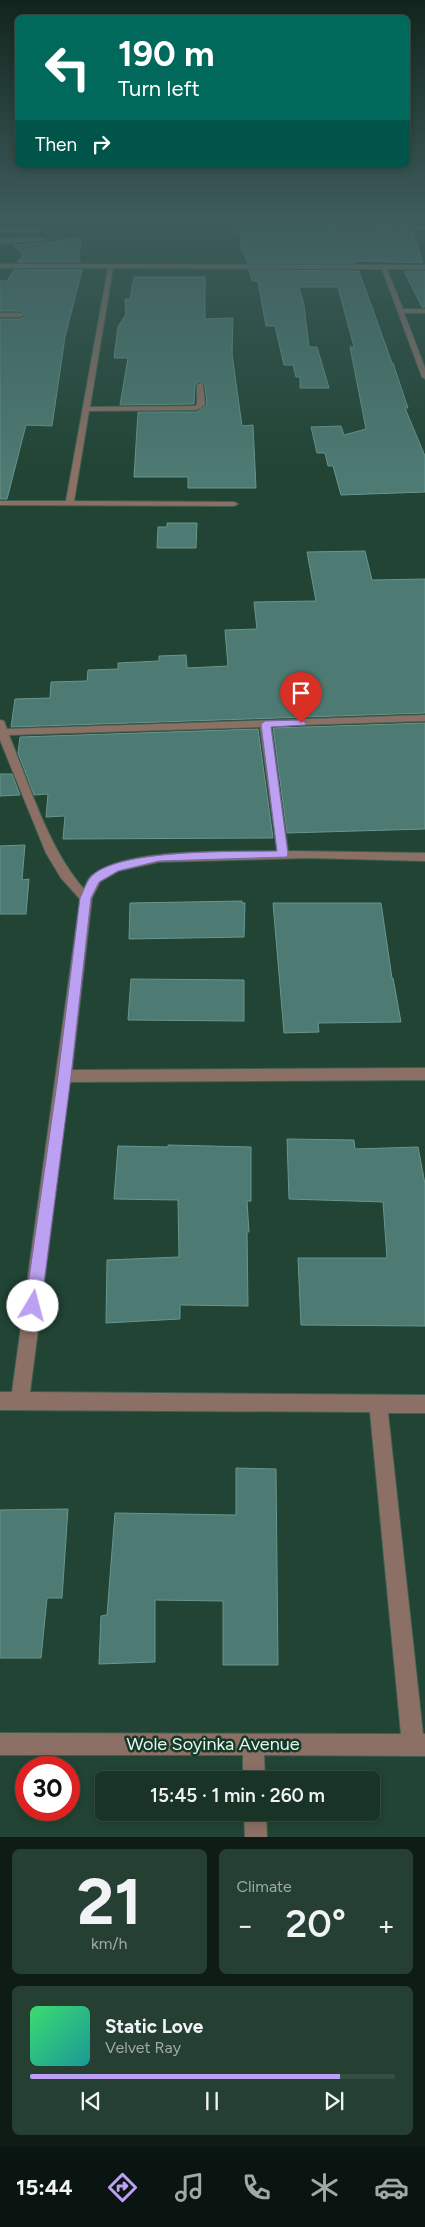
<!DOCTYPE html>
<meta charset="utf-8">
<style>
:root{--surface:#193327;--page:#263f33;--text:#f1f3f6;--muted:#9faaa7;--line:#374e44;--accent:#bca0f2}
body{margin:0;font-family:Figtree,sans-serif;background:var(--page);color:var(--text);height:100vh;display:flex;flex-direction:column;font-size:19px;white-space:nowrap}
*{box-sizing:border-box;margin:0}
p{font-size:16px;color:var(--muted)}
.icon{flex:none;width:28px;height:28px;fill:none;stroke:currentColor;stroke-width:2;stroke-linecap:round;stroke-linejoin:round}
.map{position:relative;height:1837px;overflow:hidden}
.side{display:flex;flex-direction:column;gap:12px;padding:12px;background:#0e1c15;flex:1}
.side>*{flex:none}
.hud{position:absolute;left:15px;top:15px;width:395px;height:152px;border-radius:8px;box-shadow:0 2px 8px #0003,0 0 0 1px var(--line);background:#00695c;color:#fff;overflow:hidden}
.speed{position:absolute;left:15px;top:1756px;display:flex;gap:10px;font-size:25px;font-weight:700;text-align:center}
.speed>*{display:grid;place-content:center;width:65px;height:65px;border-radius:50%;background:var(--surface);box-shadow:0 2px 8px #0003,0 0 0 1px var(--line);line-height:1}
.speed .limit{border:8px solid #d22;background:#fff;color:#111}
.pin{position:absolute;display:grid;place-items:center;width:42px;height:42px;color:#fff;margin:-51px -21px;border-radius:50% 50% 50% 0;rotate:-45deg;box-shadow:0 0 5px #0007}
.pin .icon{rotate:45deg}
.me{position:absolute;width:55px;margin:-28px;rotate:8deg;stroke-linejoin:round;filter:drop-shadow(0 0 4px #0008)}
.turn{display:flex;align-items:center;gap:18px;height:105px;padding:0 20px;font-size:22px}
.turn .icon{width:65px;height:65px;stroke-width:2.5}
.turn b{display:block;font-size:35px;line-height:42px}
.then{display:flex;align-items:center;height:48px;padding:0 20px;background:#0003;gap:10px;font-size:19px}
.big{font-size:38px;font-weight:600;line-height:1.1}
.side .card{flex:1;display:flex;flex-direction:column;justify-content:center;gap:8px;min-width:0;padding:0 18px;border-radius:8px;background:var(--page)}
.side .dial{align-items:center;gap:0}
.dial b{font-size:65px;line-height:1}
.song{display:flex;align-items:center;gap:15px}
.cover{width:60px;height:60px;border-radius:8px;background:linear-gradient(135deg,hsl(140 70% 55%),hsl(180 70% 35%))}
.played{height:5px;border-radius:2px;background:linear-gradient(90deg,var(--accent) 85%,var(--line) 85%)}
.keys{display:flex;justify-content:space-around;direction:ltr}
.heat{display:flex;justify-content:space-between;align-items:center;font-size:28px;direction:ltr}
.side .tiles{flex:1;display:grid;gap:12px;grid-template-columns:1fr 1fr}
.card:last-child{grid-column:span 2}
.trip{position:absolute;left:95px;top:1771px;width:285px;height:50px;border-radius:8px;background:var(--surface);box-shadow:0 2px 8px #0003,0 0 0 1px var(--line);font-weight:600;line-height:50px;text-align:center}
.tabs{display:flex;height:80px;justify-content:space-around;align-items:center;background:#0a1410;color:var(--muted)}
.tabs .icon{width:35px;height:35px}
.tabs .current{color:var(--accent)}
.tabs b{font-size:22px;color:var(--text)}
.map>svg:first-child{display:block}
.building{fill:#4d7a72;stroke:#69968e}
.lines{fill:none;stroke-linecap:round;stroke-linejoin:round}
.minor-casing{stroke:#406152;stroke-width:2}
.minor{fill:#8c7065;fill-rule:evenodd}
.route{fill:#bca0f2;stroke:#7a689d}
.labels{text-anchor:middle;stroke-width:5;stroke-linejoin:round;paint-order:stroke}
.near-street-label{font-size:18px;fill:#e3f7ed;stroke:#16392a}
</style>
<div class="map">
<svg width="425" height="1837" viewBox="0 0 425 1837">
<rect width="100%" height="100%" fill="#214434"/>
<!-- building -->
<path class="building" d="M234 215H408L410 224 338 223 334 228 413 232 423 263 355 261 356 263H247L243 250H241L240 234H234Z
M81 237 79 260 81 262H18L23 255 14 245 44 243Z
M14 270H82L65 337 52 426 26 425 7 499H0V319H21L26 316 21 311H0V281H7Z
M249 270 359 271 392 363H393L408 408H405L425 456V492L341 495 333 466H328L325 453H317L311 427 341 426 344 435 366 429 350 347H354L338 287H299L304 305 309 347H317L329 388H300V377H296L293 365H284L275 326H266L258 281H252Z
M404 271H425V307H422Z
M134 277H205V319L233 318 232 353 235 376 242 426 253 425 256 488H188V477H134L138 412H197L207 405 205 385 199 381 195 385 194 404 120 405 128 358H114L118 327 126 314 125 299H130Z
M167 523H197L196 548H157L158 527H167Z
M365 551 372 580 425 579V713L11 727 15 699 50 698 51 682 87 681 88 670 118 669V663L159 661V656L186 655 187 668 228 666 225 630 257 629 254 602 316 601 307 552Z
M425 723V829L287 833 273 728Z
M258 729 273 838 63 839 65 816 46 817 48 794 34 795 18 753 20 737Z
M0 774H12L20 795 0 796Z
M25 845 22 880 29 879 26 914H0V846Z
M242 901V903H245L244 937 129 939 130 903Z
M273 903H381L392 978H393L401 1022 318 1023 319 1032 284 1033Z
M131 979 244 980V1021L128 1020Z
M287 1139 354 1140 355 1149 418 1147 425 1184V1326L301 1325 298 1258H387L383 1202 289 1199Z
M168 1145 251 1147V1201H247L249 1232H247L248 1306 180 1305V1319L106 1323 107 1260 179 1257 178 1200 114 1199 118 1146 168 1147Z
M236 1468 276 1469 278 1665H223V1601L155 1600V1662L99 1664 101 1616 107 1615 115 1513 236 1515Z
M68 1509 62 1598H47L41 1658H0V1510Z"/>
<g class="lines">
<!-- minor casing -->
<g class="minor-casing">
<path id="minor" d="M338 225 425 226V230L336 228Z
M0 228 38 229 41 231 0 232Z
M46 238 44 241 0 243V239Z
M0 264 425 265V269H387L403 309H425V313H404L425 368V379L422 377 382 269 113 268 90 407 195 406 197 404V385L200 383 203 385 205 405 197 410 89 411 74 501 234 502 238 504 234 506 0 505V501H66L108 268H0Z
M0 313H21L24 315 21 317H0Z
M425 715V721L271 726 288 851 425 853V861L309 858 159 862 119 871 100 882 92 898 72 1070 425 1068V1080L70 1082 30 1392 425 1395V1413H388L423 1734H425V1756L264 1755 265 1780H243V1755H0V1733L401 1734 370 1412 0 1410V1392H12L80 899 61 878 46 853 0 740V720L4 721 7 729ZM260 727 277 851C230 852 128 847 92 875 88 878 86 884 84 889 49 850 29 784 9 735Z
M244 1812H266L267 1837H245Z"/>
</g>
<!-- minor -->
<use href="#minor" class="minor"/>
</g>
<!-- sky -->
<linearGradient id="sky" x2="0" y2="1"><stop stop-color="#12251d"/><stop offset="0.46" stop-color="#3d5c5c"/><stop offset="1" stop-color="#3d5c5c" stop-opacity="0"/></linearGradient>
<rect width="425" height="472" fill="url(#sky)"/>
<!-- route -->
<path class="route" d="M301 720 306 723 305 725 271 727 288 854 287 857 159 861 118 871 99 882 91 898 71 1076 41 1306 38 1310 33 1313 28 1310 25 1306 58 1076 80 898C83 892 86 883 90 878 114 848 239 852 277 851L261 724 265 721Z"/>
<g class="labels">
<!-- near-street labels -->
<g class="near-street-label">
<text x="213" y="1750">Wole Soyinka Avenue</text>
</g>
</g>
</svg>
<div class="speed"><div class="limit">30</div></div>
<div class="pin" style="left:301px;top:723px;background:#d93025"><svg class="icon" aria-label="arrive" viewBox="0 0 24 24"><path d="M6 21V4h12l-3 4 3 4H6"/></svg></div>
<svg class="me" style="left:33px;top:1306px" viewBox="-20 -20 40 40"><circle r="19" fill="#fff"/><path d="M0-13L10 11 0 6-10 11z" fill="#bca0f2"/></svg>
<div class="trip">15:45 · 1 min · 260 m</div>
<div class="hud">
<div class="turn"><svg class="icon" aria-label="left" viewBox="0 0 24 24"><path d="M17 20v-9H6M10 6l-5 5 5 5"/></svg><div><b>190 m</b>Turn left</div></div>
<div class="then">Then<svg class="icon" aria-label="right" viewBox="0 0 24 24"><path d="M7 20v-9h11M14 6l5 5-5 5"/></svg></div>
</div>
</div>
<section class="side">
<div class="tiles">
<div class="card dial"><b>21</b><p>km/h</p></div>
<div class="card"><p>Climate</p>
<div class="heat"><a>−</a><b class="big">20°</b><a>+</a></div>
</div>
<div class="card">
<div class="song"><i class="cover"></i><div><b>Static Love</b><p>Velvet Ray</p></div></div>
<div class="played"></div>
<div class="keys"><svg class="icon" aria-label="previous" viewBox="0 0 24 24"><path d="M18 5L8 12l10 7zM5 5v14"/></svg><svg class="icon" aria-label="pause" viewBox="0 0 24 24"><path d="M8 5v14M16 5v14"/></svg><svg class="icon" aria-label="next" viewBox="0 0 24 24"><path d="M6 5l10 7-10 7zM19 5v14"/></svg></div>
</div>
</div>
</section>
<nav class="tabs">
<b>15:44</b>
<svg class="icon current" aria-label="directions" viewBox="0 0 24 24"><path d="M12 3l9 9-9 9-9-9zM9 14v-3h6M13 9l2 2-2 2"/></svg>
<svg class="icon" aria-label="music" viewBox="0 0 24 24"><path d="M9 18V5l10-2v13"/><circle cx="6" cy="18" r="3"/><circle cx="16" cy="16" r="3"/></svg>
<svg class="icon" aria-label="phone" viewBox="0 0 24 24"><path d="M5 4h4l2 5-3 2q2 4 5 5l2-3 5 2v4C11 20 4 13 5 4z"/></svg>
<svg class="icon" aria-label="climate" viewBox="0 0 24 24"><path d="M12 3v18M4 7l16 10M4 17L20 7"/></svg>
<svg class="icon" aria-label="car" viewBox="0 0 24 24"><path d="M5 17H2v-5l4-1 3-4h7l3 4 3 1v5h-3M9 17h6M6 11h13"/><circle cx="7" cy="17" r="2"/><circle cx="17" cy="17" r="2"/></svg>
</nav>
